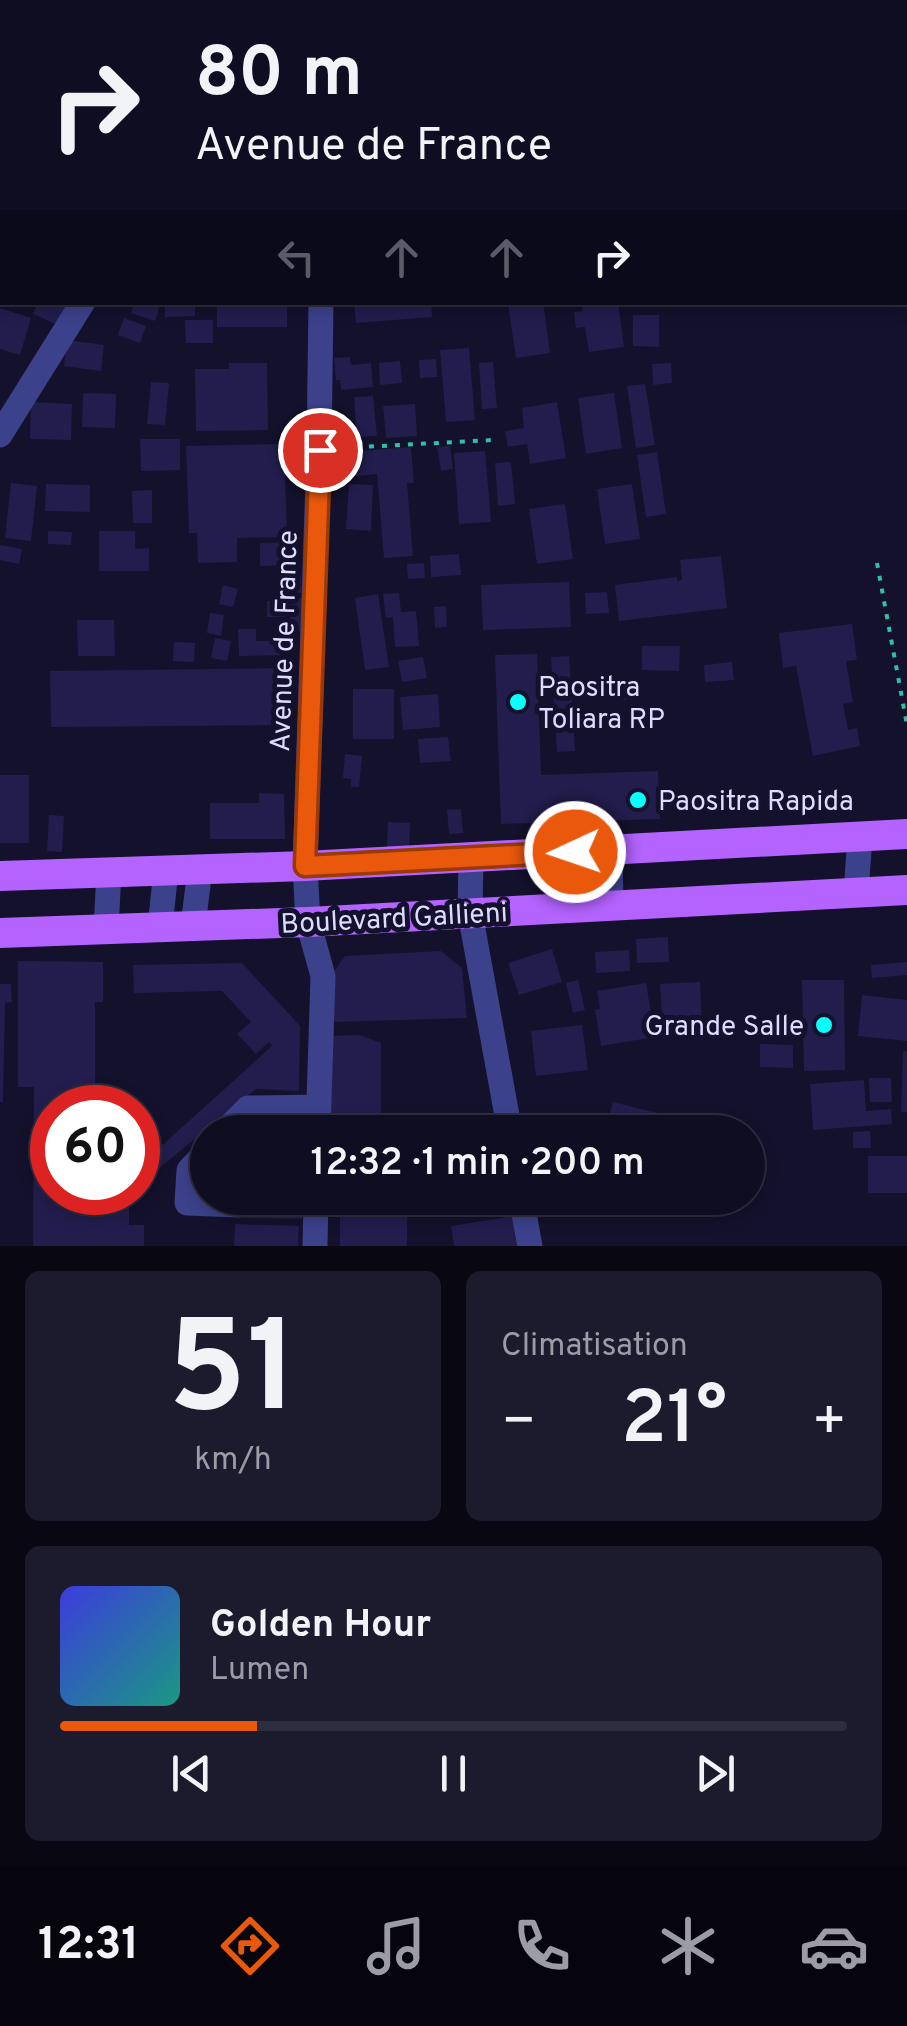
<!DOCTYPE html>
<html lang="fr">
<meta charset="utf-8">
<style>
:root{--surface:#0e0d21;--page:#1c1b2e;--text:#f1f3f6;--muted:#9b9ca5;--line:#2e2d3f;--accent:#ea580c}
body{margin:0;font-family:Overpass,sans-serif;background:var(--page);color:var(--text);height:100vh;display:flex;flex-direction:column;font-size:38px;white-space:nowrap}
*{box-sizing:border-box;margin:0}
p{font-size:32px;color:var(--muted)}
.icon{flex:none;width:55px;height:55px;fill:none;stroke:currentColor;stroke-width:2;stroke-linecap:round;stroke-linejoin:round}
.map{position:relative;height:1246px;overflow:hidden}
.drawer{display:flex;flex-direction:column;gap:25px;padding:25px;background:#080712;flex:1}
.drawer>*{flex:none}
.top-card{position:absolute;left:0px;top:0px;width:908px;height:305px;box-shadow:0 5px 15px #0003,0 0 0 2px var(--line);background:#0e0d21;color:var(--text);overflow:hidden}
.speed{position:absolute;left:30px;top:1085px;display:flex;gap:20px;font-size:50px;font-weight:700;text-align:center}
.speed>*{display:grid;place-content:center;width:130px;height:130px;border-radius:50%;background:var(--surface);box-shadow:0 5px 15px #0003,0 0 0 2px var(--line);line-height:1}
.speed .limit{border:15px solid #d22;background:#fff;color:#111}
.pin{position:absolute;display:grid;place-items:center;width:85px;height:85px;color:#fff;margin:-42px;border:5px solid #fff;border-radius:50%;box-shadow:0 2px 10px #0007}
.me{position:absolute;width:110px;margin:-55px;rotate:267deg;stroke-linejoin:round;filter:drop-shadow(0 0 8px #0008)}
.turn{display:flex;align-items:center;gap:35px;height:210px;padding:0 30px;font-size:45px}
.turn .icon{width:130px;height:130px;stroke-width:2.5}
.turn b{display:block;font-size:70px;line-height:85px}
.lanes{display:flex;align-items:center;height:95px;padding:0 30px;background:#0003;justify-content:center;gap:50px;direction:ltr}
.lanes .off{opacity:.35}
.big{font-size:75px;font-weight:600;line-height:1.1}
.drawer .tile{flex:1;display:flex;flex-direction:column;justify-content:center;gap:15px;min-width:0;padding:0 35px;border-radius:15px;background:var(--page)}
.drawer .dial{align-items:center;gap:0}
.dial b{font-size:130px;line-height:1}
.song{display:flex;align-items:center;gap:30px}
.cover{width:120px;height:120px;border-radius:15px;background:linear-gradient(135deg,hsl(240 70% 55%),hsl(170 70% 35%))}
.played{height:10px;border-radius:5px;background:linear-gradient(90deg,var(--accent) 25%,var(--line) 25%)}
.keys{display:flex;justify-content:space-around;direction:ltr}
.heat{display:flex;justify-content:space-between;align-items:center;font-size:55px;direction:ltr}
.drawer .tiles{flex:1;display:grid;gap:25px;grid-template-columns:1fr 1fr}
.tile:last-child{grid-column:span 2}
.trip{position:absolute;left:190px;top:1115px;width:575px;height:100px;border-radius:50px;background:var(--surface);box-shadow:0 5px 15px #0003,0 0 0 2px var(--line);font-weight:600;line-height:100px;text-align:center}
.menu{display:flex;height:160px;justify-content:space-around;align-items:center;background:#06050d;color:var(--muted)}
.menu .icon{width:70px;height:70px}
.menu .on{color:var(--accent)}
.menu b{font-size:45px;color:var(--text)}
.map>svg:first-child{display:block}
.building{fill:#221d4d}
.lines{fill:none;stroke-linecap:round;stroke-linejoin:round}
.path{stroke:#30c0a8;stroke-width:4;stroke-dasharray:5 8;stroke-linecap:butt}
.minor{stroke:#3c418b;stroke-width:25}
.major{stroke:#b463ff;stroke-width:30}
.route-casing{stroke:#983908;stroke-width:25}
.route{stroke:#ea580c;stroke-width:18}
.poi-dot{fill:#08fffe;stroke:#13112c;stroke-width:4}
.labels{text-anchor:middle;stroke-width:10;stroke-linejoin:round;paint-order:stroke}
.street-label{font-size:28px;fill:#dddcff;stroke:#13112c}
.poi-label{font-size:28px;fill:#dddcff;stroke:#13112c;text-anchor:start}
</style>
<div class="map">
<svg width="907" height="1246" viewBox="0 0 907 1246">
<rect width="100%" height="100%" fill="#13112c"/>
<!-- building -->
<path class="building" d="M38 302H68L58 325 33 314Z
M134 302H161L155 321 131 313Z
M165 302 195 305V316L165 317Z
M217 302H273V307H287V327H217Z
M354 302H431L432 317 356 323Z
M520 302H543L550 353 516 358 508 304Z
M581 302H618L624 347 589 352 585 327 576 328 574 312 583 311Z
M0 308 31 318 20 355 0 349Z
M633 315H659V347L633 346Z
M124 318 146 326 140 343 118 335Z
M185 320H213V343H186Z
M67 340 104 345 101 371 64 366Z
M469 348 475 420 446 422 440 350Z
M350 357 351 365 371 363 373 387 341 390 340 380H336L334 358Z
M436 359 437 377 420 378 419 360Z
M400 361 402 383 380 385 379 363Z
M493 362 497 408 482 409 479 363Z
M229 363H267L268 430 196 431 195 369H229Z
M671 363 672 383 653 385 652 364Z
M151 382 169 383 165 425 147 424Z
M645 384 655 445 636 448 627 386Z
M83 393 116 394 115 428 82 427Z
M614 393 622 448 586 454 578 398Z
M373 396 377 436 357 437 354 397Z
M31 402 72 404 71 440 30 439Z
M557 402 566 458 530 464 527 444 508 447 505 431 524 428 522 408Z
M415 404 417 436 386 438 383 406Z
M140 439H180V470L141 471Z
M284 444 287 537 237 538V562L198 563 197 533H189L186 446Z
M450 446 453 469 441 471 437 447Z
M411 447 414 483H407L413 556 384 558 377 474 348 477 346 452Z
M485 451 491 522 459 524 454 453Z
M657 452 666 514 646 517 637 455Z
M511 462 515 504 498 506 495 463Z
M11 483 37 486 31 541 5 538Z
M46 484 90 485V512L45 511Z
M349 484 373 485 371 531 346 529Z
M632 484 640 539 605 544 597 489Z
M152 490V523H133L132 491Z
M565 504 573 559 537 564 529 509Z
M48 531 72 532 71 545 48 544Z
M99 531H135V549L149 548V571H99Z
M295 542V565L260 566V543Z
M0 545 22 549 19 564 0 560Z
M459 554 461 575 431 577 430 556Z
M721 556 727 608 619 621 615 585 677 577V581L682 580 680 560Z
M424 563 425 578 408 579 407 564Z
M284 576H301V593H284Z
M569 582 571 627 483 630 481 585Z
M223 585 238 589 233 607 219 604Z
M607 592 609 613 586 614 585 593Z
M399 593 401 612 416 611 419 646 395 647 393 617 386 618 383 594Z
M378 594 389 667 365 670 355 598Z
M290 598H304V631H290Z
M267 601H285L286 617H267Z
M446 606 447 627 435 628 434 607Z
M210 613 224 615 221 636 207 633Z
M77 620H114L115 656H78Z
M852 624 857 660 846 661 853 702 843 704 848 730 857 728 860 746 813 756 796 666 783 668 779 633Z
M238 629H256V641H287V655L239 656Z
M215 638 231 641 227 661 211 658Z
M174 642 195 643 194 662 173 661Z
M642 646H680L679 671 642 670Z
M537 654 541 775 658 771 660 819 501 824 495 655Z
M569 656 575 751 557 752 551 657Z
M423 657 427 678 402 682 398 661Z
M732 662 734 680 705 682 704 665Z
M290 668 291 725 51 727 50 671Z
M636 678 638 699 617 701 615 679Z
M353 689H394V739H353Z
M438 694 440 727 403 730 400 697Z
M448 737 451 761 420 763 418 739Z
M345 754 362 756 359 787H351V779L343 778Z
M0 775H29V843H0Z
M259 793 284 794 285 839H210V803H259Z
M461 809 463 833 449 834 447 810Z
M49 815 64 816 62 852 47 851Z
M388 822 410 823 409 848 387 847Z
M668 937 669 962 637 963 636 939Z
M552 949 562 982 519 995 508 963Z
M629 950 630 971 596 973 595 952Z
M441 951 462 968 467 1018 332 1022V974L345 956Z
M18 961 103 962V1002H95V1108H52V1192H129V1225H144V1246H33L34 1087H18Z
M907 962V975L872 978 871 965Z
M242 963 300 1026 299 1091 256 1089 140 1184H138V1167L272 1046 269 1042 256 1054 237 1034 251 1022 222 991 134 993 133 965Z
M578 980 585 1010 573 1013 566 983Z
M802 980H844L845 1070 804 1071Z
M700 982 702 1031 663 1032 660 984Z
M646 983 655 1037 601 1046 595 1010 600 1009 597 991Z
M0 984H11L12 1002 5 1003 3 1102H0Z
M862 995 907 1000V1041L858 1036Z
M582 1025 588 1070 536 1076 531 1031Z
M360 1035 381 1043V1132H330L328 1036Z
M760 1044 793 1045V1068L760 1067Z
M903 1051H907V1112H901Z
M869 1078H891L892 1102H870Z
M864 1080 866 1111 891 1109 892 1124 813 1130 810 1084Z
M613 1102 731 1131 730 1132H605Z
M243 1122H294V1132H243Z
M870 1131 871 1148H853V1132Z
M868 1156H907V1193H868Z
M243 1198H302V1219L243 1218Z
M605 1198H649L645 1212 603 1202Z
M674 1198H717L714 1209Z
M340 1206 407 1207V1246H340Z
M519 1215 525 1246H454L451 1226Z
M235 1224 299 1226 298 1246H234Z"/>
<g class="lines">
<!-- path -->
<path class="path" d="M343 448 493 440
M877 563 907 725"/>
<!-- minor -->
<path class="minor" d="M323 2V0
M0 435 83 302
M610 850 611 906
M471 857 470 913 510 1132
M856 892 860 837
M193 926 200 869
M160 927 166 870
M106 929 109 872
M224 1132 248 1108 318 1107
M318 1132 323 976 308 922 305 866 319 450 321 302
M208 1150 189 1170 187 1203 239 1205
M521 1198 530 1246
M315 1246 316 1198"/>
<!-- major -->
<path class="major" d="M0 876 305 866 907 834
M0 933 308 922 907 890"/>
</g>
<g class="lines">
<!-- route casing -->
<g class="route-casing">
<path id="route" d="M320 450 305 866 575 852"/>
</g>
<!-- route -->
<use href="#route" class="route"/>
</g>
<!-- markers -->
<g class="poi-dot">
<circle cx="518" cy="702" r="10"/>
<circle cx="638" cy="800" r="10"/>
<circle cx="824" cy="1025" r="10"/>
</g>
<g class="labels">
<!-- street labels -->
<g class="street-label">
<text transform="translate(283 641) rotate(-88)" y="10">Avenue de France</text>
<text transform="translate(394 917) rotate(-3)" y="10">Boulevard Gallieni</text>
</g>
<!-- poi labels -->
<g class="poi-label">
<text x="538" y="696">Paositra<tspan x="538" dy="32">Toliara RP</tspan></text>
<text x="658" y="810">Paositra Rapida</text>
<text x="804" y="1035" text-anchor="end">Grande Salle</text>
</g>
</g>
</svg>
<div class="speed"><div class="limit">60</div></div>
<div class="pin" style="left:320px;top:450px;background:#d93025"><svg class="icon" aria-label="arrive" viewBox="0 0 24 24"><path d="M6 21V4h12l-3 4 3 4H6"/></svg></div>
<svg class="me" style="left:575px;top:852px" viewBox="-20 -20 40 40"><circle r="17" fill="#ea580c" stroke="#fff" stroke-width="3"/><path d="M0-11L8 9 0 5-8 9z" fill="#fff"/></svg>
<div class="trip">12:32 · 1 min · 200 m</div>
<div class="top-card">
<div class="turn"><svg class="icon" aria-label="right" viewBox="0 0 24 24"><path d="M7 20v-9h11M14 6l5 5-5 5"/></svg><div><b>80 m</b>Avenue de France</div></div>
<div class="lanes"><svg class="icon off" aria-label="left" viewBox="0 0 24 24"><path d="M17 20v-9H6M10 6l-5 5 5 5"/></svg><svg class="icon off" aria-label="ahead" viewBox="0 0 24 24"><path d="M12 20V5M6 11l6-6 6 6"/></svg><svg class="icon off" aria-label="ahead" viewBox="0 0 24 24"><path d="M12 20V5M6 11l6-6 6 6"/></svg><svg class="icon" aria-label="right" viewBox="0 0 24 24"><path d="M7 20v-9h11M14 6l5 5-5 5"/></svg></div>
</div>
</div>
<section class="drawer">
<div class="tiles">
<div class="tile dial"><b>51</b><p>km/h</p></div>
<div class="tile"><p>Climatisation</p>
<div class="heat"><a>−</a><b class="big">21°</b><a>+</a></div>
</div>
<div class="tile">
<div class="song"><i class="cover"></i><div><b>Golden Hour</b><p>Lumen</p></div></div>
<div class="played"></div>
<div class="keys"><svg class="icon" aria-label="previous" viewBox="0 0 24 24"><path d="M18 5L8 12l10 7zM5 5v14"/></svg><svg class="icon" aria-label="pause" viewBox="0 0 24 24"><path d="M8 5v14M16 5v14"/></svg><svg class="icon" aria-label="next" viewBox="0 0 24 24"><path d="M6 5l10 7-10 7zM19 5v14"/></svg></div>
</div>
</div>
</section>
<nav class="menu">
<b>12:31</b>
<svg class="icon on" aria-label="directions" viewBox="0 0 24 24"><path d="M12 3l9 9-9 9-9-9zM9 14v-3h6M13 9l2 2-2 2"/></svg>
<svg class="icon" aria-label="music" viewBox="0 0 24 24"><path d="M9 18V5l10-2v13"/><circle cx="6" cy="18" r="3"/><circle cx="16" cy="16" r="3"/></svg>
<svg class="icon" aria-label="phone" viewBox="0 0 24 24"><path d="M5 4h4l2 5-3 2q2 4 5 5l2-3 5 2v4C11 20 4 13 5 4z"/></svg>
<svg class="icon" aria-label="climate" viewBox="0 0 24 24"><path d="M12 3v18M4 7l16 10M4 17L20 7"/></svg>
<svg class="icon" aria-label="car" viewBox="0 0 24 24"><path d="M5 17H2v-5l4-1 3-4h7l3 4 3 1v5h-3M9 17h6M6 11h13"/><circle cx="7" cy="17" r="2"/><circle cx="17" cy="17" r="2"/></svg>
</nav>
